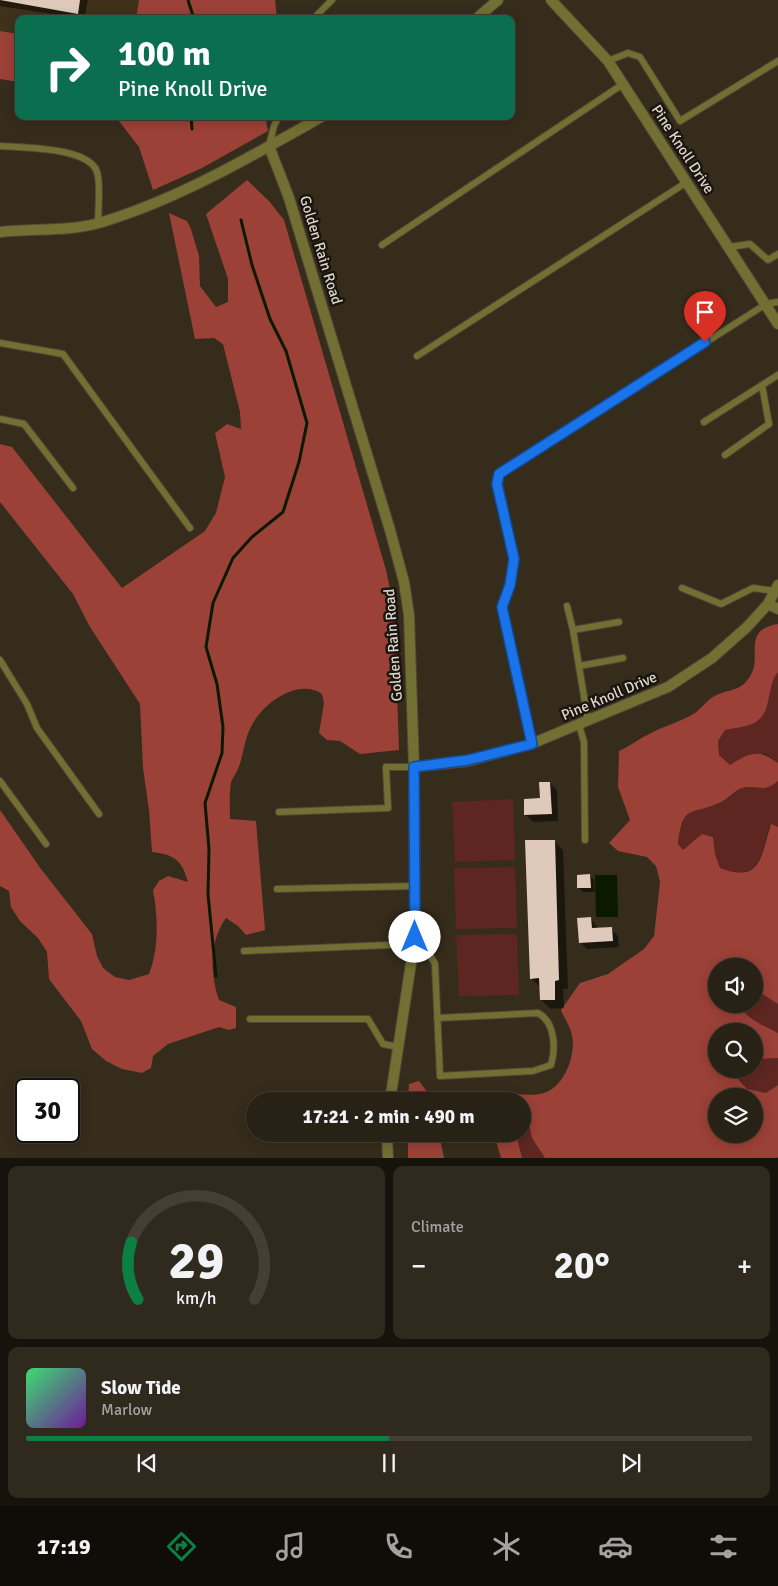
<!DOCTYPE html>
<meta charset="utf-8">
<style>
:root{--surface:#282115;--page:#30291e;--text:#f1f3f6;--muted:#a5a3a0;--line:#443e34;--accent:#0b8043}
body{margin:0;font-family:Signika,sans-serif;background:var(--page);color:var(--text);height:100vh;display:flex;flex-direction:column;font-size:19px;white-space:nowrap}
*{box-sizing:border-box;margin:0}
p{font-size:16px;color:var(--muted)}
.icon{flex:none;width:28px;height:28px;fill:none;stroke:currentColor;stroke-width:2;stroke-linecap:round;stroke-linejoin:round}
.map{position:relative;height:1158px;overflow:hidden}
.panel{display:flex;flex-direction:column;gap:8px;padding:8px;background:#16120c;flex:1}
.panel>*{flex:none}
.hud{position:absolute;left:15px;top:15px;width:500px;height:105px;border-radius:10px;box-shadow:0 2px 12px #0003,0 0 0 1px var(--line);background:#0b6e4f;color:#fff;overflow:hidden}
.fabs{position:absolute;left:708px;top:958px;display:grid;gap:10px}
.fabs a{display:grid;place-items:center;width:55px;height:55px;border-radius:50%;background:var(--surface);box-shadow:0 2px 12px #0003,0 0 0 1px var(--line);font-size:25px}
.speed{position:absolute;left:15px;top:1078px;display:flex;gap:10px;font-size:25px;font-weight:700;text-align:center}
.speed>*{display:grid;place-content:center;width:65px;height:65px;border-radius:50%;background:var(--surface);box-shadow:0 2px 12px #0003,0 0 0 1px var(--line);line-height:1}
.speed .limit{border:2px solid #111;border-radius:8px;background:#fff;color:#111}
.pin{position:absolute;display:grid;place-items:center;width:42px;height:42px;color:#fff;margin:-51px -21px;border-radius:50% 50% 50% 0;rotate:-45deg;box-shadow:0 0 5px #0007}
.pin .icon{rotate:45deg}
.me{position:absolute;width:55px;margin:-28px;rotate:0deg;stroke-linejoin:round;filter:drop-shadow(0 0 4px #0008)}
.turn{display:flex;align-items:center;gap:18px;height:105px;padding:0 20px;font-size:22px}
.turn .icon{width:65px;height:65px;stroke-width:2.5}
.turn b{display:block;font-size:35px;line-height:42px}
.big{font-size:38px;font-weight:700;line-height:1.1}
.panel .widget{flex:1;display:flex;flex-direction:column;justify-content:center;gap:8px;min-width:0;padding:0 18px;border-radius:10px;background:var(--page)}
.panel .dial{align-items:center;gap:0}
.dial svg{height:130px;overflow:visible;fill:none;stroke:var(--line);stroke-width:7;stroke-linecap:round;text-anchor:middle}
.dial text{fill:var(--text);stroke:none}
.song{display:flex;align-items:center;gap:15px}
.cover{width:60px;height:60px;border-radius:8px;background:linear-gradient(135deg,hsl(140 70% 55%),hsl(280 70% 35%))}
.played{height:5px;border-radius:2px;background:linear-gradient(90deg,var(--accent) 50%,var(--line) 50%)}
.keys{display:flex;justify-content:space-around;direction:ltr}
.heat{display:flex;justify-content:space-between;align-items:center;font-size:28px;direction:ltr}
.panel .tiles{flex:1;display:grid;gap:8px;grid-template-columns:1fr 1fr}
.widget:last-child{grid-column:span 2}
.trip{position:absolute;left:246px;top:1092px;width:285px;height:50px;border-radius:25px;background:var(--surface);box-shadow:0 2px 12px #0003,0 0 0 1px var(--line);font-weight:700;line-height:50px;text-align:center}
.tab-bar{display:flex;height:80px;justify-content:space-around;align-items:center;background:#100d08;color:var(--muted)}
.tab-bar .icon{width:35px;height:35px}
.tab-bar .active{color:var(--accent)}
.tab-bar b{font-size:22px;color:var(--text)}
.map>svg:first-child{display:block}
.built{fill:#3f311a}
.green{fill:#5e2620}
.forest{fill:#9b4137;fill-rule:evenodd}
.water{fill:#0c1901}
.shadow{fill:#0007}
.lines{fill:none;stroke-linecap:round;stroke-linejoin:round}
.stream{stroke:#0c1901;stroke-width:3}
.building{fill:#dfc9bb}
.lane-casing{stroke:#514738;stroke-width:8}
.street-casing{stroke:#514738;stroke-width:12}
.lane{stroke:#726f32;stroke-width:6}
.street{stroke:#726f32;stroke-width:10}
.route-casing{stroke:#114b97;stroke-width:12}
.route{stroke:#1a73e8;stroke-width:9}
.labels{text-anchor:middle;stroke-width:5;stroke-linejoin:round;paint-order:stroke}
.street-label{font-size:15px;fill:#ddd7cd;stroke:#1a150e}
</style>
<div class="map">
<svg width="778" height="1159" viewBox="0 0 778 1159">
<rect width="100%" height="100%" fill="#362c1c"/>
<!-- built -->
<path class="built" d="M0 0H139L136 19H19V34L0 31Z"/>
<!-- green -->
<path class="green" d="M778 672V763L766 753 730 765 719 755 718 741 725 730C734 728 748 727 756 722 773 711 766 686 778 672Z
M778 781V827L770 825C760 855 762 883 720 868L715 854 713 837 702 834 683 850 678 844C684 798 696 817 726 800 731 797 736 790 742 788 758 784 762 794 778 781Z
M513 799 515 860 455 862 452 802Z
M515 867 517 928 456 929 454 868Z
M517 934 519 995 459 996 456 935Z
M754 989 778 1004V1033C765 1026 744 1018 739 1004H754Z
M754 1056 759 1059 778 1058V1085L766 1093 747 1089 729 1069H754Z
M523 1112 527 1114 532 1138 545 1158H522L516 1134H522Z"/>
<!-- forest -->
<path class="forest" d="M139 0H275L277 19H136Z
M0 31 19 34V82L0 79Z
M115 116H265L268 131 202 168 153 190 139 147Z
M247 180 269 201 284 220 386 570 394 607 399 750 360 754 340 741 327 740 319 733 324 703 322 694C299 678 264 702 252 725 244 738 244 755 238 769 236 774 232 778 231 783 229 794 230 807 230 819L256 821 265 930 246 935 238 926 226 918C209 941 210 974 219 1000L236 1007V1028L229 1030 219 1027 168 1044 153 1056 151 1068 142 1073 122 1069 106 1061 92 1049 81 1021 49 979 47 952 38 938 20 921 11 907 9 891 0 886V810L41 869 92 934 97 956 103 968 115 977 129 980 149 974C159 948 158 917 153 890L159 881 168 876 188 882C182 860 175 855 152 852L149 810 143 768 140 704 90 627 73 594 0 502V444L12 447 122 588 205 531 216 513 225 477 215 433 227 424 241 429 240 412 223 344 214 338 195 339 169 213 187 221 191 229 199 256 200 286 216 307 228 302V279L206 214Z
M778 624V672C766 686 773 711 756 722 748 727 734 728 725 730L718 741 719 755 730 765C750 753 758 748 778 763V781C762 794 758 784 742 788 735 790 729 798 723 801 692 817 683 801 678 844L683 850 702 834 713 837 715 854 720 868C762 884 761 855 771 824L778 827V1004L754 989V966H716V1004H739C744 1018 765 1026 778 1033V1058L759 1059 754 1056V1031H716V1069H729L747 1089 766 1093 778 1085V1157L776 1159 545 1158 532 1138 527 1114 523 1112 522 1101H495L497 1093C511 1093 530 1097 544 1093 565 1086 576 1055 572 1035 570 1026 564 1018 561 1010L580 983 608 974 644 949 654 936 660 882 656 866 647 857 618 851 609 843 630 820 618 787 619 751C630 746 639 739 649 734 664 726 680 722 695 713 703 707 709 697 719 694 731 689 740 691 749 678 764 658 740 630 778 624ZM754 1096V1134H716V1096Z
M419 1081 434 1101H408L409 1084Z
M408 1134H439L444 1158H408Z
M494 1134H516L522 1158H501Z"/>
<!-- water -->
<path class="water" d="M595 875H617L618 917H596Z"/>
<!-- shadow -->
<path class="shadow" d="M0 0H88L84 19 0 6Z
M550 783 557 790 558 821 533 822 526 815 541 799Z
M554 841 563 850 568 989H563L564 1008 551 1009 541 1000 540 987 531 978Z
M590 876 594 880 595 892H583L579 888Z
M591 919 597 926 598 929H611L618 936 619 947 587 949 580 942Z"/>
<g class="lines">
<!-- stream -->
<path class="stream" d="M188 0 194 19
M191 116 192 129
M216 976 208 894 209 849 205 803 222 753 223 727 217 684 206 647 213 603 233 558 252 537 283 512 299 462 307 423 286 351 270 319 252 265 241 220"/>
</g>
<!-- building -->
<path class="building" d="M0 0H80L78 14Z
M539 782H550L552 814 524 815V799L540 798Z
M525 840H555L559 980 555 981V1000H540L539 978 530 979Z
M590 874 591 888H577V875Z
M591 917 592 928 612 927 613 941 579 943 577 918Z"/>
<g class="lines">
<!-- lane casing -->
<g class="lane-casing">
<path id="lane" d="M313 19 332 0
M608 61 628 53 640 57 680 121 778 61
M0 146C23 148 89 147 97 172 101 184 98 210 98 223
M269 146 274 126 279 116
M382 245 623 84
M729 247 750 244 768 260 778 254
M0 343 63 354 190 528
M417 356 687 182
M0 419 24 424 73 488
M704 422 778 375
M725 455 769 424 762 385
M682 588 721 604 753 588 775 591
M567 606 573 630
M0 660 27 704 37 728 99 814
M579 666 623 658
M588 721 573 630 619 622
M579 725 584 742 585 840
M531 744 502 607 510 585 514 559 497 484 499 474 766 304 778 302
M0 781 46 844
M279 812 388 808 386 767H414
M277 889 415 886
M244 951 414 944 426 948 435 964 440 1076 533 1071 551 1065C556 1048 555 1022 538 1013L437 1018
M250 1019H368L383 1044 398 1047"/>
</g>
<!-- street casing -->
<g class="street-casing">
<path id="street" d="M551 0 608 61 778 324
M476 19 498 0
M269 146 289 198 390 530 404 582 409 615 414 767 415 937 390 1101
M0 232C33 228 66 232 99 223 177 200 252 156 323 116
M768 604 778 609
M414 767 468 761 531 744 668 687 712 658 747 627 768 604 778 585
M387 1134 388 1159"/>
</g>
<!-- lane -->
<use href="#lane" class="lane"/>
<!-- street -->
<use href="#street" class="street"/>
</g>
<g class="lines">
<!-- route casing -->
<g class="route-casing">
<path id="route" d="M415 937 414 767 468 760 532 744 502 607 510 585 514 559 497 484 499 474 705 342"/>
</g>
<!-- route -->
<use href="#route" class="route"/>
</g>
<g class="labels">
<!-- street labels -->
<g class="street-label">
<text transform="translate(683 149) rotate(57)" y="5">Pine Knoll Drive</text>
<text transform="translate(321 250) rotate(73)" y="5">Golden Rain Road</text>
<text transform="translate(393 645) rotate(-94)" y="5">Golden Rain Road</text>
<text transform="translate(609 696) rotate(-23)" y="5">Pine Knoll Drive</text>
</g>
</g>
</svg>
<div class="fabs">
<a><svg class="icon" aria-label="sound" viewBox="0 0 24 24"><path d="M4 9h4l5-4v14l-5-4H4zM17 9q2 3 0 6"/></svg></a>
<a><svg class="icon" aria-label="search" viewBox="0 0 24 24"><circle cx="10" cy="10" r="6"/><path d="M15 15l6 6"/></svg></a>
<a><svg class="icon" aria-label="layers" viewBox="0 0 24 24"><path d="M12 4l9 5-9 5-9-5zM3 14l9 5 9-5"/></svg></a>
</div>
<div class="speed"><div class="limit">30</div></div>
<div class="pin" style="left:705px;top:342px;background:#d93025"><svg class="icon" aria-label="arrive" viewBox="0 0 24 24"><path d="M6 21V4h12l-3 4 3 4H6"/></svg></div>
<svg class="me" style="left:415px;top:937px" viewBox="-20 -20 40 40"><circle r="19" fill="#fff"/><path d="M0-13L10 11 0 6-10 11z" fill="#1a73e8"/></svg>
<div class="trip">17:21 · 2 min · 490 m</div>
<div class="hud">
<div class="turn"><svg class="icon" aria-label="right" viewBox="0 0 24 24"><path d="M7 20v-9h11M14 6l5 5-5 5"/></svg><div><b>100 m</b>Pine Knoll Drive</div></div>
</div>
</div>
<section class="panel">
<div class="tiles">
<div class="widget dial"><svg viewBox="0 0 100 80">
<path d="M14 69A42 42 0 1 1 86 69"/>
<path d="M14 69A42 42 0 0 1 10 34" stroke="#0b8043"/>
<text x="50" y="56" font-size="32" font-weight="700">29</text>
<text x="50" y="72" font-size="11">km/h</text>
</svg></div>
<div class="widget"><p>Climate</p>
<div class="heat"><a>−</a><b class="big">20°</b><a>+</a></div>
</div>
<div class="widget">
<div class="song"><i class="cover"></i><div><b>Slow Tide</b><p>Marlow</p></div></div>
<div class="played"></div>
<div class="keys"><svg class="icon" aria-label="previous" viewBox="0 0 24 24"><path d="M18 5L8 12l10 7zM5 5v14"/></svg><svg class="icon" aria-label="pause" viewBox="0 0 24 24"><path d="M8 5v14M16 5v14"/></svg><svg class="icon" aria-label="next" viewBox="0 0 24 24"><path d="M6 5l10 7-10 7zM19 5v14"/></svg></div>
</div>
</div>
</section>
<nav class="tab-bar">
<b>17:19</b>
<svg class="icon active" aria-label="directions" viewBox="0 0 24 24"><path d="M12 3l9 9-9 9-9-9zM9 14v-3h6M13 9l2 2-2 2"/></svg>
<svg class="icon" aria-label="music" viewBox="0 0 24 24"><path d="M9 18V5l10-2v13"/><circle cx="6" cy="18" r="3"/><circle cx="16" cy="16" r="3"/></svg>
<svg class="icon" aria-label="phone" viewBox="0 0 24 24"><path d="M5 4h4l2 5-3 2q2 4 5 5l2-3 5 2v4C11 20 4 13 5 4z"/></svg>
<svg class="icon" aria-label="climate" viewBox="0 0 24 24"><path d="M12 3v18M4 7l16 10M4 17L20 7"/></svg>
<svg class="icon" aria-label="car" viewBox="0 0 24 24"><path d="M5 17H2v-5l4-1 3-4h7l3 4 3 1v5h-3M9 17h6M6 11h13"/><circle cx="7" cy="17" r="2"/><circle cx="17" cy="17" r="2"/></svg>
<svg class="icon" aria-label="filters" viewBox="0 0 24 24"><path d="M4 7h16M4 17h16"/><circle cx="9" cy="7" r="2"/><circle cx="15" cy="17" r="2"/></svg>
</nav>
